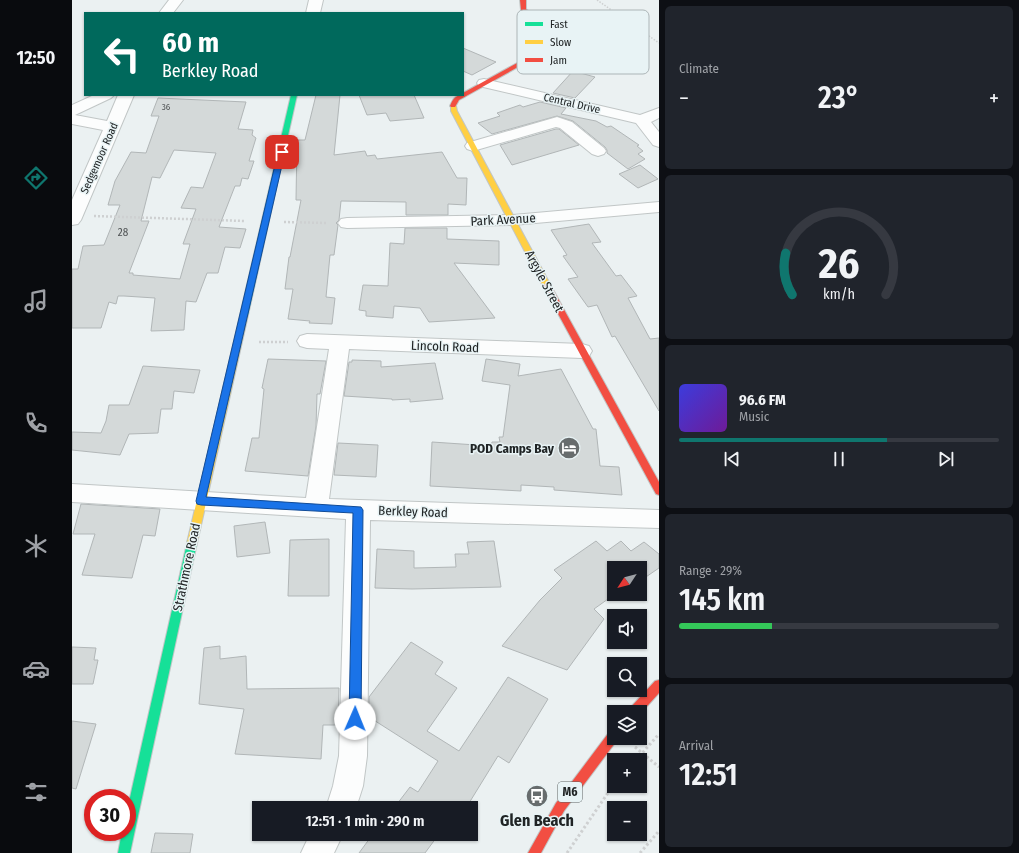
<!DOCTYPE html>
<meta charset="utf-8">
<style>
:root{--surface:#171b24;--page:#20242c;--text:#f1f3f6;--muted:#9ea1a6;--line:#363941;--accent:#0f766e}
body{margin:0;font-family:"Fira Sans Condensed",sans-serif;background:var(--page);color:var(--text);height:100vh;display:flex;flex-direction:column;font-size:15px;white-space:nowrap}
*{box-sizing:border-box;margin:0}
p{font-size:13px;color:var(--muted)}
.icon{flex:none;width:22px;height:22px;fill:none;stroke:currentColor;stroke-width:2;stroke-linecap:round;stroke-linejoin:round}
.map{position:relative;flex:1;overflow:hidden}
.side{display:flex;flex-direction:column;gap:6px;padding:6px;background:#0d0f14;width:360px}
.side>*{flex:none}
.guide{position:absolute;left:12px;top:12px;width:380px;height:84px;border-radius:0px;box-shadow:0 1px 3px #0004;background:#00695c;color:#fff;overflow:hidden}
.needle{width:26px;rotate:234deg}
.fabs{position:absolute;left:535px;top:561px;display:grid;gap:8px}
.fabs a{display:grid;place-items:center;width:40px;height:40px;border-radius:0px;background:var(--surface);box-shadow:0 1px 3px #0004;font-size:20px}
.speed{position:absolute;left:12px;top:789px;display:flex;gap:8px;font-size:20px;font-weight:700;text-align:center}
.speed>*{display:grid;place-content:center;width:52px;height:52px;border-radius:50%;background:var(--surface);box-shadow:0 1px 3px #0004;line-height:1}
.speed .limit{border:6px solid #d22;background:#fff;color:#111}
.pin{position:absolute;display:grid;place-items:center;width:34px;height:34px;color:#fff;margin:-17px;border-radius:8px;box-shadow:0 2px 6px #0006}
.me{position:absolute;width:44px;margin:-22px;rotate:1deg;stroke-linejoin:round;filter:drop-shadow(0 0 3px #0008)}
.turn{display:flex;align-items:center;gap:14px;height:84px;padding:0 12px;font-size:18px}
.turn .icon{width:52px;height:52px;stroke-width:2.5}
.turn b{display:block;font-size:28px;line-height:34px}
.big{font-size:30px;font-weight:600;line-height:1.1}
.side .widget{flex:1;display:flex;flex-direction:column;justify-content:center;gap:6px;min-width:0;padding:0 14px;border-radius:6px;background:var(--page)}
.side .dial{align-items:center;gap:0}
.dial svg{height:104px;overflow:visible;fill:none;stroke:var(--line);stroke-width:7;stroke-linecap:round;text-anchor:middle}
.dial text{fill:var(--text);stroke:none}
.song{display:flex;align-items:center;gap:12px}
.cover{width:48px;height:48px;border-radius:6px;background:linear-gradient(135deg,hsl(240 70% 55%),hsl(280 70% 35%))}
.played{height:4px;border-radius:2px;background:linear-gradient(90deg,var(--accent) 65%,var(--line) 65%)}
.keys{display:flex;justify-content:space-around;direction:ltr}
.heat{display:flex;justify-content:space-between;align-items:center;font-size:22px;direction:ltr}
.charge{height:6px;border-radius:3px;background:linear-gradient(90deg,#34c759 29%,var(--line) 0)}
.trip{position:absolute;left:180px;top:801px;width:226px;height:40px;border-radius:0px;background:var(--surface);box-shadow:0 1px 3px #0004;font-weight:600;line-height:40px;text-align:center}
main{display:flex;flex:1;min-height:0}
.menu{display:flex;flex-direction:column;width:72px;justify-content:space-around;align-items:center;background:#090b0e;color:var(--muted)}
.menu .icon{width:28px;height:28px}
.menu .selected{color:var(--accent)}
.menu b{font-size:18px;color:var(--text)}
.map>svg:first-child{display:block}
.building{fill:#d4d9d9;stroke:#b1b6b7;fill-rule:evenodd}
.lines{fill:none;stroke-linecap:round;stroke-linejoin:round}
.street-casing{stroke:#c1c6c6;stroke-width:2}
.fast-casing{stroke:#c1c6c6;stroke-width:2}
.slow-casing{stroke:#c1c6c6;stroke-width:2}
.jam-casing{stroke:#c1c6c6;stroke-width:2}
.path-far2{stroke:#ced0d1;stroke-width:1.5;stroke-dasharray:1.5 1.5;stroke-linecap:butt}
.path-far1{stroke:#ced0d1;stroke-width:2.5;stroke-dasharray:2 2;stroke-linecap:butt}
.path{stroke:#ced0d1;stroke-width:3;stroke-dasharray:2.5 2.5;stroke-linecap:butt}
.street{fill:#fcfdfd;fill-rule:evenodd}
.fast{fill:#16e098;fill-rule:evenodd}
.slow{fill:#ffcf43;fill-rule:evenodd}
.jam{fill:#f24e42;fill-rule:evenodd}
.route{fill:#1a73e8;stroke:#114b97}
.labels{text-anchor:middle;stroke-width:3;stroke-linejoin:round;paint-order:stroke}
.far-number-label{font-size:9px;fill:#4d5152}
.far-street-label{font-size:11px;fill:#202425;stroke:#e8f3f5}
.number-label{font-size:11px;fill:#4d5152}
.shield{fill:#e8f3f5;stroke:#5c6263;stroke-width:1}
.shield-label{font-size:12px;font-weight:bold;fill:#202425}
.street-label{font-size:13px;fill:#202425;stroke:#e8f3f5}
.poi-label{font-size:13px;font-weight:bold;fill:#202425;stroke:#e8f3f5;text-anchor:end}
.near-poi-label{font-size:16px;font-weight:bold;fill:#202425;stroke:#e8f3f5}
.key{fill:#e8f3f5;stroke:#acb5b7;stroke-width:1}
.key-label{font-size:11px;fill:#202425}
</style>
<main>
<nav class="menu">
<b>12:50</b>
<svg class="icon selected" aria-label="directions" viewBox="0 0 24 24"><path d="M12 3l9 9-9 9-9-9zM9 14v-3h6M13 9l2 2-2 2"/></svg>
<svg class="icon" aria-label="music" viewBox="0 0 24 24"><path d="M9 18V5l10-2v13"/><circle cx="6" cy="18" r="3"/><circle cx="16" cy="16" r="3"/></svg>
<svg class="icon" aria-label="phone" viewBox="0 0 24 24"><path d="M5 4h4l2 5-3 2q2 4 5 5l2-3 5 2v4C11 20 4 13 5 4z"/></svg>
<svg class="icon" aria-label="climate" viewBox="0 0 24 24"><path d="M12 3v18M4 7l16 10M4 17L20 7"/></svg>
<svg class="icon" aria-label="car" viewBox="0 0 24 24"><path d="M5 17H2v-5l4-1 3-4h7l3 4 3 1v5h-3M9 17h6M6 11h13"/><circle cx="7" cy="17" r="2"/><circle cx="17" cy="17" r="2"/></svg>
<svg class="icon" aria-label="filters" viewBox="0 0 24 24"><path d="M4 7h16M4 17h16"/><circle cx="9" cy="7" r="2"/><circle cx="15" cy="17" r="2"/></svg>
</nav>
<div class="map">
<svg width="587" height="853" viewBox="0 0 587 853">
<rect width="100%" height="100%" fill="#ebf1f2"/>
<!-- building -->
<path class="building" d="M391 48 424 62 400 75 391 71Z
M501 71 523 77 503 98 481 93Z
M244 95H268L262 155 293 151 295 156 303 155 305 159 370 152 385 178H395L394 205 376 204V215H334V202L269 201 267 220 264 223 266 225 262 255H258L254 297 263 298 260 324 237 323 238 321 216 319 221 289H213L217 257H218L229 200H224L225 140H233Z
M287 95H342L352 118 318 121 314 113 295 115Z
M86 98 174 102 166 129 181 130 180 135 184 138 177 161H182L176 179 170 178 168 186H163L147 227 174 229 168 248 153 247 146 273H135L124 302 114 301 112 330 79 331 83 298 52 296H46L44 304 37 302 29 328H0V269H6L11 246 32 245 48 205H36L43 181 59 152 74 153 87 116H79ZM102 150 144 153 131 188 119 187 109 208 124 209 111 244H118L108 279 61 275V273H57L77 221H69L80 177 88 178Z
M468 102 494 108 489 114 524 121 535 127 539 126 567 145 565 146 571 151 566 154 573 159 556 169 535 153V150L533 147 501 121 485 116 420 134 406 123 428 116 425 113 448 105 451 107Z
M484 129H487L507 145 440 165 428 145Z
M568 165 586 179 566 188 547 174Z
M517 224 529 242 520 243 544 276 549 275 565 296 556 298 578 339 587 338V411L543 336 540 337 525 305 516 307 496 279 506 277 491 256 495 255 479 230Z
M333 228H375V239L427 241V265L382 263 423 318 357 322 348 308 322 306 321 318 294 316V311L287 310 291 285 316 286 318 243 332 244Z
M196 359 254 361 248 394H245L244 426 236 476 173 471 180 438H187L192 389 190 388Z
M414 359 448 364 446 376 489 369 521 429H524L528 466 547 467 550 495 482 490V487L449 485V491L358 486 360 442 419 446 420 442H428L427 437H431L438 385 410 381Z
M280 360 309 361V367L363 363 371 399 338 402V399L320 400V399L272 396 277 362H280Z
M71 366 128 370 122 393 102 391 100 409H89L86 433 57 434 48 455 0 450V432L29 433 34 421 37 405H57Z
M266 443 306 445 304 477 262 475Z
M9 504 88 509 83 536 71 535 60 578 10 575 23 534H1Z
M193 522 198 553 165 557 162 526Z
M257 539V596H216L218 540Z
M422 541 429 587 340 589 303 588 305 549 342 551V568L384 567 383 554H397L395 542Z
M524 541 535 551 549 541 559 551 572 542 587 554V568L568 581V568H542L543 594 522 609 532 619 495 670 430 646 468 600 490 578 482 570Z
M339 642 371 662 363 674 385 688 355 731 387 751 436 677 476 699 437 763 426 756 394 808H322L338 787 346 792 366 761 297 717V697Z
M148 646V659L174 656 175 689 267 688 266 725H251L249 759 163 754 172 709 127 704 132 648Z
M0 647 24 648 22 660H26L21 684H0Z
M0 721 24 724 4 789 0 788Z
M83 833 121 834 118 853H79Z
M301 834H367L353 853H287Z"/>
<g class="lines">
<!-- street casing -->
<g class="street-casing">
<path id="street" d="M97 0H111L101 13H87Z
M237 0H251L248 13H234Z
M412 79 568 115 587 108V118L579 122 587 132V147L581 145 564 123 407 86 405 83 407 80Z
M22 95H42L39 98 3 115 35 121 46 95H62L9 220 6 224 0 225V200L31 130 0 124V105Z
M485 117 500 122 532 148 534 151 532 154 526 156 520 154 488 128 484 127 401 151 395 149 393 146 395 143Z
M587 202V212L441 225 275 228 269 227 266 223 269 219 275 218 441 215Z
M235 334 510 344 517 346 520 351 517 356 510 358 277 349 257 499 587 510V528L298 520 295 756 291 786 284 808H254L261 786 267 756 274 519 0 502V484L234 498 257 349 235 348 228 346 225 341 228 336Z
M238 834H271L262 853H229Z"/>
</g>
<!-- fast casing -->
<g class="fast-casing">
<path id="fast" d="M219 95H225L176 315 172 318 168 315Z
M120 539 124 540 125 543 58 853H46L50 832H55V811L115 543 116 540Z"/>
</g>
<!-- slow casing -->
<g class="slow-casing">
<path id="slow" d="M379 105 384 106 385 111 479 286 478 288H472L471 286 379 111Z
M172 312 176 315 125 543 124 546 120 547 116 546 115 543 168 315Z"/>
</g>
<!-- jam casing -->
<g class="jam-casing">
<path id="jam" d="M448 0H454V9L478 33 484 43 480 48 387 100 383 107H379L378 106C381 99 383 95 391 95V93L476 46 478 43 474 35 449 10Z
M472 284H478L479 286 587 482V495L584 494 471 286Z
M587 680V693L568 714V712H556L558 708 583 681Z
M542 730V738L546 739 492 811 469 853H456L484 803 538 731Z"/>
</g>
<!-- path-far2 -->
<path class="path-far2" d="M525 0 587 43"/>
<!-- path-far1 -->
<path class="path-far1" d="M22 216 173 221
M212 222 255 223
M187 342H216"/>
<!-- path -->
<path class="path" d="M563 747 587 767
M564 760 587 734
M495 853 542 784
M568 853 587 831"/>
<!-- street -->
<use href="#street" class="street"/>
<!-- fast -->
<use href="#fast" class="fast"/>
<!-- slow -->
<use href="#slow" class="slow"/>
<!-- jam -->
<use href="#jam" class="jam"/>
</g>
<!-- route -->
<path class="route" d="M210 149 213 152 134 497 289 507 291 510 289 719 287 723 283 724 279 723 277 719 281 513 129 505 125 504 124 501 206 152Z"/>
<!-- icons -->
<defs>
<g id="hotel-disc" transform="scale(1.15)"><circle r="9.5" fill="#676c6d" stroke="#e8f3f5"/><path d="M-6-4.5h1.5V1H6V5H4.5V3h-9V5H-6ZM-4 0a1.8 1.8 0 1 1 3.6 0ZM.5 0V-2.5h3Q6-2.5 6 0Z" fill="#fff"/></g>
<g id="bus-disc" transform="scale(1.15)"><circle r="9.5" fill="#676c6d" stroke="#e8f3f5"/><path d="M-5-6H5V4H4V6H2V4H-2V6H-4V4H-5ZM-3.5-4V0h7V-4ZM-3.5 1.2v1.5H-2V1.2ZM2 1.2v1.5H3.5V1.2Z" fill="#fff"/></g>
</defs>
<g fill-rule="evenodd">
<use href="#hotel-disc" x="497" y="448"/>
<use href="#bus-disc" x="465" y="796"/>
</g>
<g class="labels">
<!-- far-number labels -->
<g class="far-number-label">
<text x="94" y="110">36</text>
</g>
<!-- far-street labels -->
<g class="far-street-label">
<text transform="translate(500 103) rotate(13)" y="4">Central Drive</text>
<text transform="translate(27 158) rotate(-66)" y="4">Sedgemoor Road</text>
</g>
<!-- number labels -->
<g class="number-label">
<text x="51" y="236">28</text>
</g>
<!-- shield labels -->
<rect class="shield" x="486" y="782" width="24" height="20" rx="3"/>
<g class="shield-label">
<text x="498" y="796">M6</text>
</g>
<!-- street labels -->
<g class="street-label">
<text transform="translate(431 219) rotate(-3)" y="5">Park Avenue</text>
<text transform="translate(473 281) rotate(62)" y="5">Argyle Street</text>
<text transform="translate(373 346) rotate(2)" y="5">Lincoln Road</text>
<text transform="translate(341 511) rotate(2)" y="5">Berkley Road</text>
<text transform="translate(114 567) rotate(-78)" y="5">Strathmore Road</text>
</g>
<!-- poi labels -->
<g class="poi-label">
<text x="482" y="453">POD Camps Bay</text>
</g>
<!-- near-poi labels -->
<g class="near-poi-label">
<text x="465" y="826">Glen Beach</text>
</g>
</g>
<!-- legend -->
<rect x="445" y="10" width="132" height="64" rx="6" class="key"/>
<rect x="453" y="22" width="18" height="4" fill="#16e098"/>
<rect x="453" y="40" width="18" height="4" fill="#ffcf43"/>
<rect x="453" y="58" width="18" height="4" fill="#f24e42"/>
<g class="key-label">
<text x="478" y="28">Fast</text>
<text x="478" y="46">Slow</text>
<text x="478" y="64">Jam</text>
</g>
</svg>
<div class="fabs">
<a><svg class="needle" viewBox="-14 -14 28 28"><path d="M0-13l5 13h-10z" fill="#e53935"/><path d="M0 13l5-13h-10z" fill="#9ea1a6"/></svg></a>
<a><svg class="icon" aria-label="sound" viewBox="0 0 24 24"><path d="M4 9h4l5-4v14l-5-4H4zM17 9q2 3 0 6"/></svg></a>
<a><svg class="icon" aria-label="search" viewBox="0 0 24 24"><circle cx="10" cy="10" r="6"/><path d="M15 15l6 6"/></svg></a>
<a><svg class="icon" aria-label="layers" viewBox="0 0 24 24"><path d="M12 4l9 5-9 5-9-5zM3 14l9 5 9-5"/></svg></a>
<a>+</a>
<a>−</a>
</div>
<div class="speed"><div class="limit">30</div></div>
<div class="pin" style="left:210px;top:152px;background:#d93025"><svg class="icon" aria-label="arrive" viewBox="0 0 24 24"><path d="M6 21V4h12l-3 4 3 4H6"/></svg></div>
<svg class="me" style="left:283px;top:719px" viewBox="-20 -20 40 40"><circle r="19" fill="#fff"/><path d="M0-13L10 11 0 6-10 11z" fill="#1a73e8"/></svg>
<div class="trip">12:51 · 1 min · 290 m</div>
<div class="guide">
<div class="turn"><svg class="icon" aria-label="left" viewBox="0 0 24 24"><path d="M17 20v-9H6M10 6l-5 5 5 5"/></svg><div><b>60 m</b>Berkley Road</div></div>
</div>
</div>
<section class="side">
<div class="widget"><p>Climate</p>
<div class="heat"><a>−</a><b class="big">23°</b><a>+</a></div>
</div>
<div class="widget dial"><svg viewBox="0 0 100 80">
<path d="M14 69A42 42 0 1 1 86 69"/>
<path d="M14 69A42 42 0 0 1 9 37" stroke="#0f766e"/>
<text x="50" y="56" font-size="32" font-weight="700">26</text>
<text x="50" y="72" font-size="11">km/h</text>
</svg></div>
<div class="widget">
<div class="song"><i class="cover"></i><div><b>96.6 FM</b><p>Music</p></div></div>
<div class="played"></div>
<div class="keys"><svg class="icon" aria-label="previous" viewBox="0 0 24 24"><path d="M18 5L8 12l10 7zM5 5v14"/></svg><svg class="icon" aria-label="pause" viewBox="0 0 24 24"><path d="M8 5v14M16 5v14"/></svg><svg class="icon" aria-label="next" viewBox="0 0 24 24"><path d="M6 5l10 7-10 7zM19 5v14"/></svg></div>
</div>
<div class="widget"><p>Range · 29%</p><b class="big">145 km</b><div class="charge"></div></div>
<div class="widget"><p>Arrival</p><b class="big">12:51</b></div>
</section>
</main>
